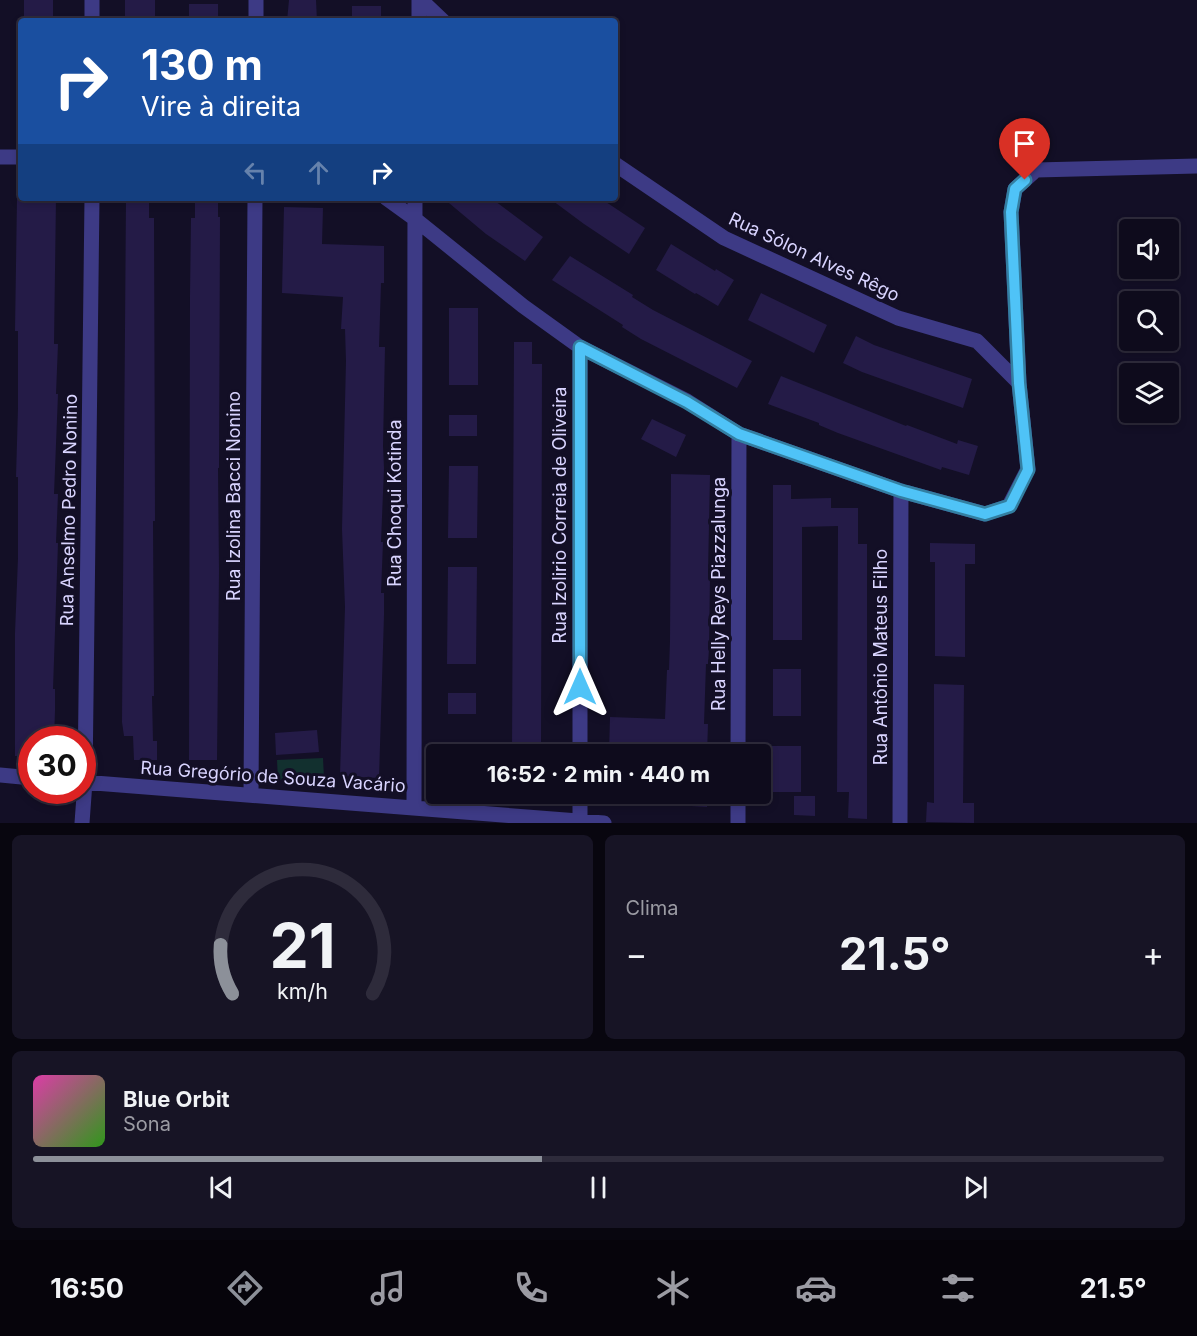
<!DOCTYPE html>
<html lang="pt">
<meta charset="utf-8">
<style>
:root{--surface:#0e0b1c;--page:#171425;--text:#f1f3f6;--muted:#9b9ba3;--line:#2e2b3b;--accent:#8c9099}
body{margin:0;font-family:Inter,sans-serif;background:var(--page);color:var(--text);height:100vh;display:flex;flex-direction:column;font-size:22px;white-space:nowrap}
*{box-sizing:border-box;margin:0}
p{font-size:20px;color:var(--muted)}
.icon{flex:none;width:33px;height:33px;fill:none;stroke:currentColor;stroke-width:2;stroke-linecap:round;stroke-linejoin:round}
.map{position:relative;height:823px;overflow:hidden}
.side{display:flex;flex-direction:column;gap:12px;padding:12px;background:#08060f;flex:1}
.side>*{flex:none}
.guide{position:absolute;left:18px;top:18px;width:600px;height:183px;border-radius:6px;box-shadow:0 3px 9px #0003,0 0 0 2px var(--line);background:#1a4fa0;color:#fff;overflow:hidden}
.controls{position:absolute;left:1119px;top:219px;display:grid;gap:12px}
.controls a{display:grid;place-items:center;width:60px;height:60px;border-radius:6px;background:var(--surface);box-shadow:0 3px 9px #0003,0 0 0 2px var(--line);font-size:30px}
.speed{position:absolute;left:18px;top:726px;display:flex;gap:12px;font-size:30px;font-weight:700;text-align:center}
.speed>*{display:grid;place-content:center;width:78px;height:78px;border-radius:50%;background:var(--surface);box-shadow:0 3px 9px #0003,0 0 0 2px var(--line);line-height:1}
.speed .limit{border:9px solid #d22;background:#fff;color:#111}
.pin{position:absolute;display:grid;place-items:center;width:51px;height:51px;color:#fff;margin:-62px -26px;border-radius:50% 50% 50% 0;rotate:-45deg;box-shadow:0 0 6px #0007}
.pin .icon{rotate:45deg}
.me{position:absolute;width:66px;margin:-33px;rotate:0deg;stroke-linejoin:round;filter:drop-shadow(0 0 4px #0008)}
.turn{display:flex;align-items:center;gap:21px;height:126px;padding:0 24px;font-size:27px}
.turn .icon{width:78px;height:78px;stroke-width:2.5}
.turn b{display:block;font-size:42px;line-height:51px}
.lanes{display:flex;align-items:center;height:57px;padding:0 24px;background:#0003;justify-content:center;gap:30px;direction:ltr}
.lanes .off{opacity:.35}
.big{font-size:45px;font-weight:700;line-height:1.1}
.side .tile{flex:1;display:flex;flex-direction:column;justify-content:center;gap:9px;min-width:0;padding:0 21px;border-radius:9px;background:var(--page)}
.side .dial{align-items:center;gap:0}
.dial svg{height:156px;overflow:visible;fill:none;stroke:var(--line);stroke-width:7;stroke-linecap:round;text-anchor:middle}
.dial text{fill:var(--text);stroke:none}
.song{display:flex;align-items:center;gap:18px}
.cover{width:72px;height:72px;border-radius:9px;background:linear-gradient(135deg,hsl(320 70% 55%),hsl(110 70% 35%))}
.played{height:6px;border-radius:3px;background:linear-gradient(90deg,var(--accent) 45%,var(--line) 45%)}
.keys{display:flex;justify-content:space-around;direction:ltr}
.heat{display:flex;justify-content:space-between;align-items:center;font-size:33px;direction:ltr}
.side .tiles{flex:1;display:grid;gap:12px;grid-template-columns:1fr 1fr}
.tile:last-child{grid-column:span 2}
.trip{position:absolute;left:426px;top:744px;width:345px;height:60px;border-radius:6px;background:var(--surface);box-shadow:0 3px 9px #0003,0 0 0 2px var(--line);font-weight:700;line-height:60px;text-align:center}
.tab-bar{display:flex;height:96px;justify-content:space-around;align-items:center;background:#06040b;color:var(--muted)}
.tab-bar .icon{width:42px;height:42px}
.tab-bar .on{color:var(--accent)}
.tab-bar b{font-size:27px;color:var(--text)}
.map>svg:first-child{display:block}
.green{fill:#12302f}
.building{fill:#241b47}
.lines{fill:none;stroke-linecap:round;stroke-linejoin:round}
.minor{stroke:#3d3a85;stroke-width:15}
.route-casing{stroke:#337fa1;stroke-width:15}
.route{stroke:#4fc3f7;stroke-width:10}
.labels{text-anchor:middle;stroke-width:6;stroke-linejoin:round;paint-order:stroke}
.street-label{font-size:18px;fill:#d9d4ff;stroke:#130f26}
</style>
<div class="map">
<svg width="1197" height="823" viewBox="0 0 1197 823">
<rect width="100%" height="100%" fill="#130f26"/>
<!-- green -->
<path class="green" d="M323 758 324 778 278 780 277 760Z"/>
<!-- building -->
<path class="building" d="M24 0H53V21H24Z
M125 0H155V21H125Z
M289 0H316L317 21H287Z
M189 4H218V21H189Z
M352 6H381V21H352Z
M17 198H56L54 344H58L56 394H58L54 494H58L56 543H58L53 689H55V711L54 740H32V756H15V633L18 558V477H16L18 408V331H15Z
M126 198H149V218H154L155 521H153L154 696H152L153 741H157V760H134L133 736H124L122 722Z
M195 198H218V217H220L219 468H218L219 571 217 760H189L190 295 191 218H195Z
M443 198H491L543 237 525 261 486 234Z
M549 198H600L645 228 629 254 584 224Z
M284 207 323 208 322 244 384 246V283H381L379 347H385L383 446 384 468 381 542H383L381 593H384V615L379 778 340 776 345 607 342 529 346 361 345 329H341L343 297 282 293Z
M671 244 715 271 716 269 734 280 718 306 696 293 695 294 656 270Z
M570 256 633 295 632 297 653 310 752 361 737 388 641 339 622 327 623 325 552 280Z
M761 293 827 325 814 353 748 320Z
M449 308H478V385H449Z
M856 336 874 345 972 379 963 408 862 372 843 363Z
M514 342H532V364H542L541 754H512Z
M781 376 906 426 907 425 957 444 958 440 978 446 969 475 942 467 941 470 838 433 819 425V423L768 404Z
M449 415H477V436H449Z
M652 419 686 435 676 457 641 439Z
M449 466H478L477 538H448Z
M671 474 710 475 708 574H710L709 649 708 664H706L704 724H708L707 754 609 753 610 717 665 719 667 670H669L670 641Z
M773 485H791V499L831 498V508H858V544H867V819L848 818 849 792H837L838 526 802 527V640H773Z
M930 543 975 544V564H965V657L935 656V562H930Z
M448 567H477L476 664H447Z
M773 669H801V716H773Z
M934 684 964 685 963 803H974V823L926 822 927 802 934 803Z
M448 693H476V714H448Z
M317 730 319 752 276 755 275 733Z
M772 746H801V792H773Z
M692 794H708L707 807 691 806Z
M794 796H815V816L794 815Z"/>
<g class="lines">
<!-- minor -->
<path class="minor" d="M421 0 443 21
M92 21V0
M256 21V0
M419 21V0
M0 157H21
M615 164 724 238 898 318 977 341 1019 383
M386 198 415 219 523 306 580 347 687 401 739 434 901 491 985 514 1009 506 1028 469 1019 383 1011 212 1015 189 1036 170 1197 166
M580 754V347
M738 754 739 434
M0 775 32 778
M82 782 604 823
M580 794V821
M251 795 255 198
M414 808 415 198
M82 823 85 782 92 198
M738 823V794
M900 823 901 491"/>
</g>
<g class="lines">
<!-- route casing -->
<g class="route-casing">
<path id="route" d="M580 687V347L687 402 739 434 901 491 985 514 1010 506 1028 470 1019 383 1011 212 1015 189 1025 180"/>
</g>
<!-- route -->
<use href="#route" class="route"/>
</g>
<g class="labels">
<!-- street labels -->
<g class="street-label">
<text transform="translate(814 257) rotate(25)" y="6">Rua Sólon Alves Rêgo</text>
<text transform="translate(234 496) rotate(-90)" y="6">Rua Izolina Bacci Nonino</text>
<text transform="translate(395 503) rotate(-90)" y="6">Rua Choqui Kotinda</text>
<text transform="translate(69 510) rotate(-89)" y="6">Rua Anselmo Pedro Nonino</text>
<text transform="translate(560 515) rotate(-90)" y="6">Rua Izolirio Correia de Oliveira</text>
<text transform="translate(719 594) rotate(-90)" y="6">Rua Helly Reys Piazzalunga</text>
<text transform="translate(881 657) rotate(-90)" y="6">Rua Antônio Mateus Filho</text>
<text transform="translate(273 777) rotate(4)" y="6">Rua Gregório de Souza Vacário</text>
</g>
</g>
</svg>
<div class="controls">
<a><svg class="icon" aria-label="sound" viewBox="0 0 24 24"><path d="M4 9h4l5-4v14l-5-4H4zM17 9q2 3 0 6"/></svg></a>
<a><svg class="icon" aria-label="search" viewBox="0 0 24 24"><circle cx="10" cy="10" r="6"/><path d="M15 15l6 6"/></svg></a>
<a><svg class="icon" aria-label="layers" viewBox="0 0 24 24"><path d="M12 4l9 5-9 5-9-5zM3 14l9 5 9-5"/></svg></a>
</div>
<div class="speed"><div class="limit">30</div></div>
<div class="pin" style="left:1025px;top:180px;background:#d93025"><svg class="icon" aria-label="arrive" viewBox="0 0 24 24"><path d="M6 21V4h12l-3 4 3 4H6"/></svg></div>
<svg class="me" style="left:580px;top:687px" viewBox="-20 -20 40 40"><path d="M0-17L14 15 0 8-14 15z" fill="#4fc3f7" stroke="#fff" stroke-width="4"/></svg>
<div class="trip">16:52 · 2 min · 440 m</div>
<div class="guide">
<div class="turn"><svg class="icon" aria-label="right" viewBox="0 0 24 24"><path d="M7 20v-9h11M14 6l5 5-5 5"/></svg><div><b>130 m</b>Vire à direita</div></div>
<div class="lanes"><svg class="icon off" aria-label="left" viewBox="0 0 24 24"><path d="M17 20v-9H6M10 6l-5 5 5 5"/></svg><svg class="icon off" aria-label="ahead" viewBox="0 0 24 24"><path d="M12 20V5M6 11l6-6 6 6"/></svg><svg class="icon" aria-label="right" viewBox="0 0 24 24"><path d="M7 20v-9h11M14 6l5 5-5 5"/></svg></div>
</div>
</div>
<section class="side">
<div class="tiles">
<div class="tile dial"><svg viewBox="0 0 100 80">
<path d="M14 69A42 42 0 1 1 86 69"/>
<path d="M14 69A42 42 0 0 1 8 44" stroke="#8c9099"/>
<text x="50" y="56" font-size="32" font-weight="700">21</text>
<text x="50" y="72" font-size="11">km/h</text>
</svg></div>
<div class="tile"><p>Clima</p>
<div class="heat"><a>−</a><b class="big">21.5°</b><a>+</a></div>
</div>
<div class="tile">
<div class="song"><i class="cover"></i><div><b>Blue Orbit</b><p>Sona</p></div></div>
<div class="played"></div>
<div class="keys"><svg class="icon" aria-label="previous" viewBox="0 0 24 24"><path d="M18 5L8 12l10 7zM5 5v14"/></svg><svg class="icon" aria-label="pause" viewBox="0 0 24 24"><path d="M8 5v14M16 5v14"/></svg><svg class="icon" aria-label="next" viewBox="0 0 24 24"><path d="M6 5l10 7-10 7zM19 5v14"/></svg></div>
</div>
</div>
</section>
<nav class="tab-bar">
<b>16:50</b>
<svg class="icon on" aria-label="directions" viewBox="0 0 24 24"><path d="M12 3l9 9-9 9-9-9zM9 14v-3h6M13 9l2 2-2 2"/></svg>
<svg class="icon" aria-label="music" viewBox="0 0 24 24"><path d="M9 18V5l10-2v13"/><circle cx="6" cy="18" r="3"/><circle cx="16" cy="16" r="3"/></svg>
<svg class="icon" aria-label="phone" viewBox="0 0 24 24"><path d="M5 4h4l2 5-3 2q2 4 5 5l2-3 5 2v4C11 20 4 13 5 4z"/></svg>
<svg class="icon" aria-label="climate" viewBox="0 0 24 24"><path d="M12 3v18M4 7l16 10M4 17L20 7"/></svg>
<svg class="icon" aria-label="car" viewBox="0 0 24 24"><path d="M5 17H2v-5l4-1 3-4h7l3 4 3 1v5h-3M9 17h6M6 11h13"/><circle cx="7" cy="17" r="2"/><circle cx="17" cy="17" r="2"/></svg>
<svg class="icon" aria-label="filters" viewBox="0 0 24 24"><path d="M4 7h16M4 17h16"/><circle cx="9" cy="7" r="2"/><circle cx="15" cy="17" r="2"/></svg>
<b>21.5°</b>
</nav>
